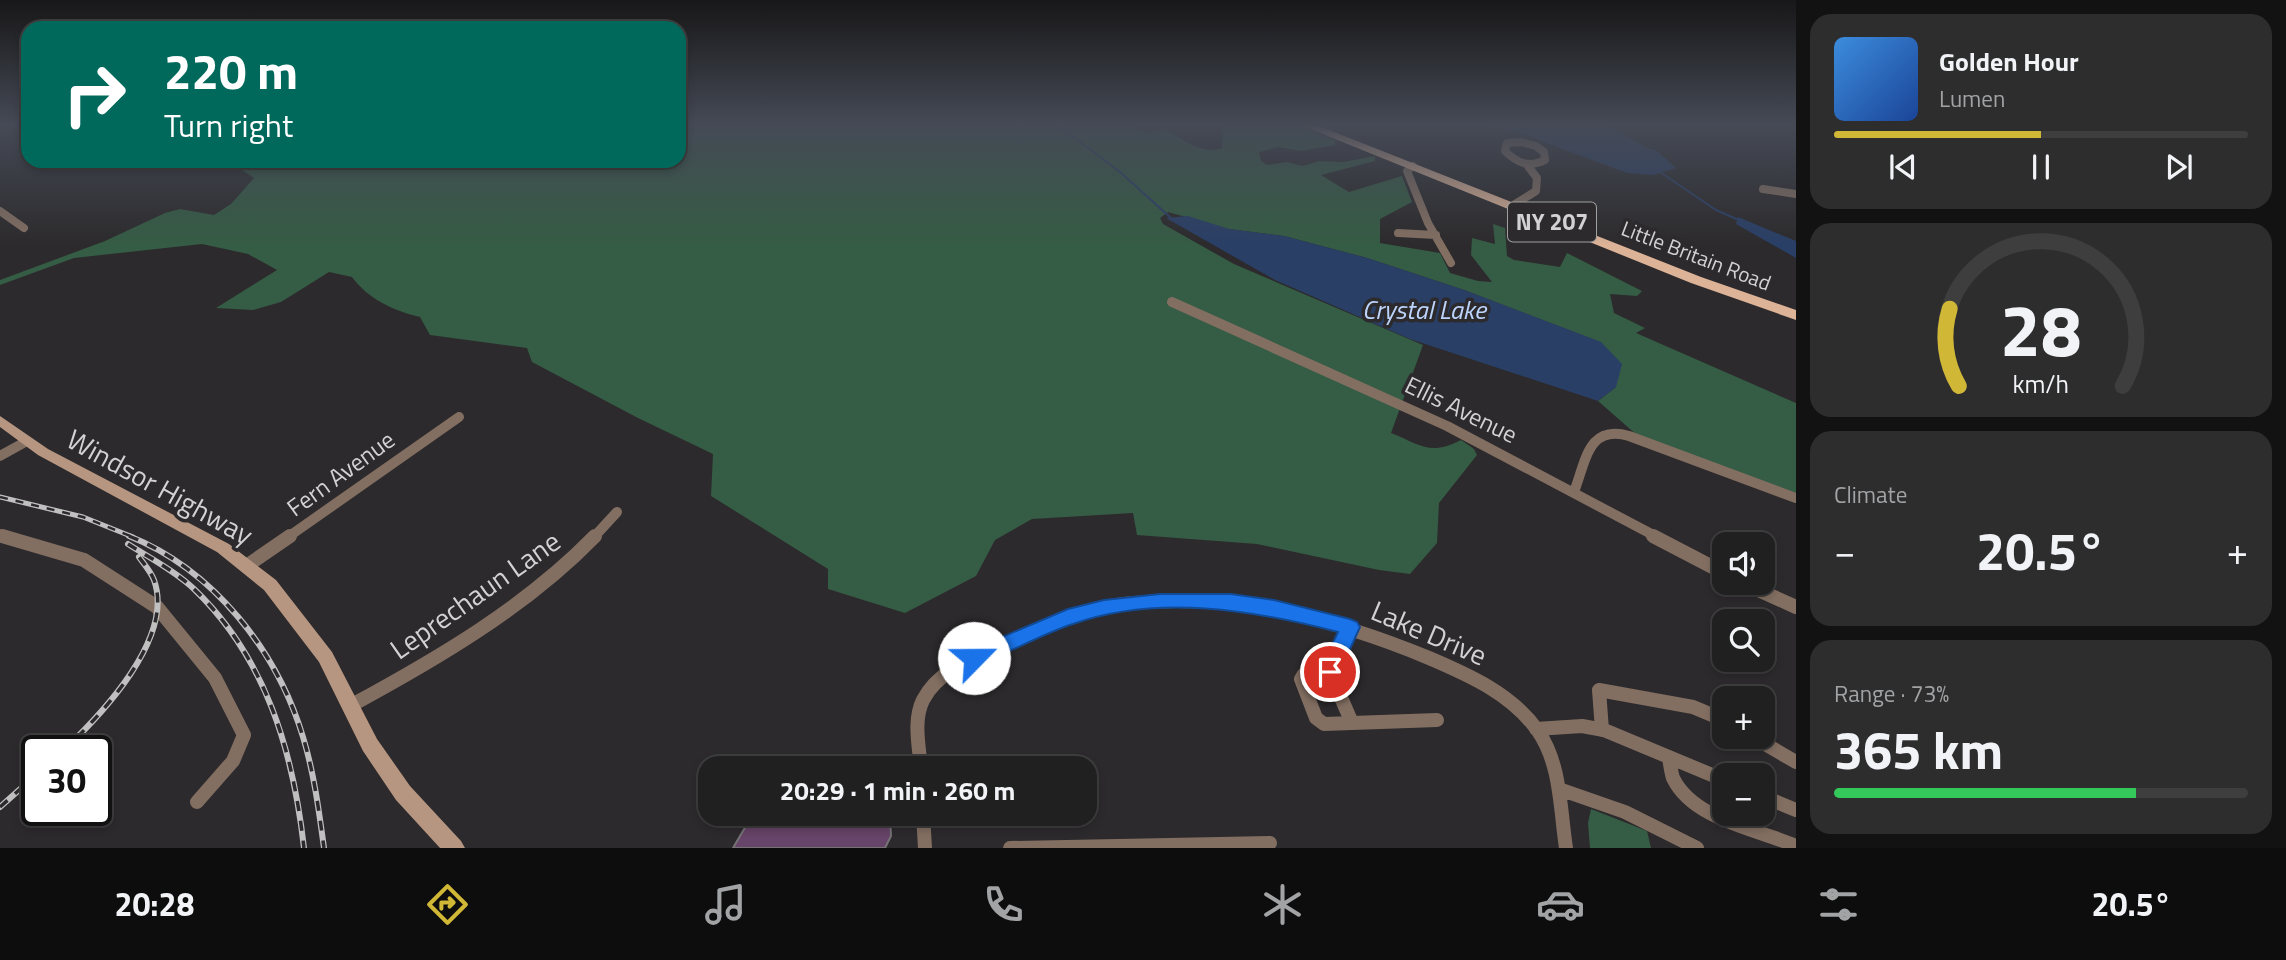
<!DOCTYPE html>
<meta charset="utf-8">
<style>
:root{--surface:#212021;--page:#2d2d2e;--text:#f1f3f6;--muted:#a2a3a5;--line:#3e3e3f;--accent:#d1b736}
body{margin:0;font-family:"Titillium Web",sans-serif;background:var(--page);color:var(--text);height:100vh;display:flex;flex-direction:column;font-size:26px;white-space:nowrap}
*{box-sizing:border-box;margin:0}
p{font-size:23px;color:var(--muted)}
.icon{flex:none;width:38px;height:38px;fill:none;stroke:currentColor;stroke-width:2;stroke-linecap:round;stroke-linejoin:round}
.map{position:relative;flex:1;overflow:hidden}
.sheet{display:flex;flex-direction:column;gap:14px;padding:14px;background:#121212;width:490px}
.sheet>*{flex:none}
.hud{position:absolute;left:21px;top:21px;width:665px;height:147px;border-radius:21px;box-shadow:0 4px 10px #0003,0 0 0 2px var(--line);background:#00695c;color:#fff;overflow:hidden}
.buttons{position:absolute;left:1712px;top:532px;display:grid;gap:14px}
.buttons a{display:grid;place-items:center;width:63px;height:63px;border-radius:14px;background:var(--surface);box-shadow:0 4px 10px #0003,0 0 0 2px var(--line);font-size:35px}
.speed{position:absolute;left:21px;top:735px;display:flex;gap:14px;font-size:35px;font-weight:700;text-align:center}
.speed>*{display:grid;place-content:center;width:91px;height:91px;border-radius:50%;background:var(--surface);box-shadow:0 4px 10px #0003,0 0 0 2px var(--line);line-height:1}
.speed .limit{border:4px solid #111;border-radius:10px;background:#fff;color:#111}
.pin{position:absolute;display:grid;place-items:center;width:60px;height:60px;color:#fff;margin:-30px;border:4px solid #fff;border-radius:50%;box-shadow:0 2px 7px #0007}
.me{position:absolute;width:77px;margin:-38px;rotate:67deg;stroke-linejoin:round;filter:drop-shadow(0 0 5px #0008)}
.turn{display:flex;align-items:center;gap:24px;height:147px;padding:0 28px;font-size:32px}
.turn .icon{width:91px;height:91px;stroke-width:2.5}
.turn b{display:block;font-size:49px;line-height:60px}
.big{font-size:52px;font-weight:700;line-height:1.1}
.sheet .widget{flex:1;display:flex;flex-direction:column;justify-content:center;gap:10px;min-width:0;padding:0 24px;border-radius:21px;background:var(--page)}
.sheet .dial{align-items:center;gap:0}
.dial svg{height:182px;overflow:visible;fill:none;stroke:var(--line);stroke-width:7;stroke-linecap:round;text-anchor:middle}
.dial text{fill:var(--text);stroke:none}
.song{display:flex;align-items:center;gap:21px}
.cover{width:84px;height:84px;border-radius:10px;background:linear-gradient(135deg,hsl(210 70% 55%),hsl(220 70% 35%))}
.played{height:7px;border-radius:4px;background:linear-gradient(90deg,var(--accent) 50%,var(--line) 50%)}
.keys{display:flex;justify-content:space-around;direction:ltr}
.heat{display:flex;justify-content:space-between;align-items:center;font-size:38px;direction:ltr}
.charge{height:10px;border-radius:5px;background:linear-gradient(90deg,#34c759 73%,var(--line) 0)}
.trip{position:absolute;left:698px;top:756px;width:399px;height:70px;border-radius:21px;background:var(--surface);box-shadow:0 4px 10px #0003,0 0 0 2px var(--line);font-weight:700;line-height:70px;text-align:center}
.tab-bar{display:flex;height:112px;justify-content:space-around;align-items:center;background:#0d0d0d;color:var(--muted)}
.tab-bar .icon{width:49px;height:49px}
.tab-bar .current{color:var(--accent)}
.tab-bar b{font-size:32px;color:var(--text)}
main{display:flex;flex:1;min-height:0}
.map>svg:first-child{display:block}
.green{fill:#355c44}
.water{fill:#2a3f66}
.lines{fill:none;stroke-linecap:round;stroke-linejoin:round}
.stream{stroke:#2a3f66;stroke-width:2}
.building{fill:#674469;stroke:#757375;stroke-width:2}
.minor-far2{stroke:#836f62;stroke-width:8}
.minor-far1{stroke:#836f62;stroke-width:10}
.minor{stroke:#836f62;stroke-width:14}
.secondary{fill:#b69680;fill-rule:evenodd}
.primary{fill:#ddb398;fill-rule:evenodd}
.rail-far1-casing{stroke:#c1c0c1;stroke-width:5}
.rail-casing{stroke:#c1c0c1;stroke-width:6}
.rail-far1{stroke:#2c2a2c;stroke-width:2.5;stroke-dasharray:8;stroke-linecap:butt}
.rail{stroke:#2c2a2c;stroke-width:3.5;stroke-dasharray:10;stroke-linecap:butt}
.route{fill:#1a73e8;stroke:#114b97;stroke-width:2}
.labels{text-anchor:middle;stroke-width:7;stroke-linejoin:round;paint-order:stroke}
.far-street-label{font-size:21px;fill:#d3d2d3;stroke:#2c2a2c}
.shield{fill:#2c2a2c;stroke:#a1a0a1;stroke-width:2}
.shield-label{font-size:23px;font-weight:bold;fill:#d3d2d3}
.street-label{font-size:24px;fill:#d3d2d3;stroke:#2c2a2c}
.water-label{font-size:26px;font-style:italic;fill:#bdd4fc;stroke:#2c2a2c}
.near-street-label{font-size:28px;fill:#d3d2d3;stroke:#2c2a2c}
</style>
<main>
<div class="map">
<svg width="1796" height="848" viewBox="0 0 1796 848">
<rect width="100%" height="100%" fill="#2c2a2c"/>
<!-- green -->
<path class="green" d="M679 126H1133L1148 134 1164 128C1182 139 1201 155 1222 148L1223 133 1219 131 1225 126H1300L1335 140V145L1301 151 1278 147 1259 152 1261 161 1267 165 1287 162 1303 166 1319 161 1343 162 1375 156V161L1321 175 1349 192 1402 176 1412 202 1380 219V243L1440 253 1450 273 1478 281 1492 282 1471 255 1472 238 1495 244 1493 224 1505 228 1507 256 1514 260 1560 267 1567 253 1642 291 1637 296 1610 294 1614 313 1645 328 1636 333 1796 403V493L1638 436 1598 401 1616 387 1600 342 1464 290 1367 258 1284 236 1229 229 1168 212 1160 218 1163 224 1234 264 1423 345 1391 433C1421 445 1430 456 1461 440L1474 449 1477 455 1439 503 1437 543 1410 574 1379 570 1257 544 1137 535 1133 513 1032 519 995 540 976 576 905 613 828 589V569L711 496 713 454 638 418 532 362 527 348 430 335 420 317C394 311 368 299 352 277L329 272 281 302 253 310 216 308 277 270 248 254 202 244 74 258 0 285V280L105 241 165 213 180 209 214 215 231 204 254 178 228 161H679Z
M1591 809 1647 831 1651 848H1590L1588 823Z"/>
<!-- water -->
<path class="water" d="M1479 126H1611L1647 148 1656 150 1676 168 1653 175 1627 173 1515 131Z
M1188 216 1229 229 1284 236 1367 258 1464 290 1601 342 1622 364 1616 387 1598 401 1410 339 1275 280 1166 218Z
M1738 217 1796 241V258L1736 224Z"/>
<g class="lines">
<!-- stream -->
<path class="stream" d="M1059 126 1120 172 1171 218
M1660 172 1716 210 1741 221"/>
</g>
<!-- building -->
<path class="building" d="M753 814H890L891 836 885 848H733Z"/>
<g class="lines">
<!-- minor-far2 -->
<path class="minor-far2" d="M1522 142 1536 146 1544 152 1545 160C1529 168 1517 163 1505 151L1507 143Z
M1413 166 1407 171 1428 223 1451 263
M1763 189 1796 194
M1512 206 1536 191 1537 178 1528 166
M0 211 24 228
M1398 233 1436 235
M1172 302 1175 303"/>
<!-- minor-far1 -->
<path class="minor-far1" d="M1172 302 1447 426 1657 537
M0 456 27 441
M1574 492C1586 461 1588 424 1629 436L1796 498
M0 535 8 537
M288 537 459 417
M594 537 617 512"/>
<!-- minor -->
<path class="minor" d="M2 536 84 560 157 607 215 678 244 735 233 761 197 802
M1653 536 1724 573
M248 565 290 536
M1743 583 1796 607
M1350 627 1330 672 1352 723 1437 720
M1330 672 1304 674 1301 679 1316 718 1324 724 1352 723
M350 706C437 659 526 607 595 536
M1536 729 1582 726 1604 730 1724 780
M1602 730 1599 690 1693 707 1724 720
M1753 737 1796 762
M1669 757C1670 764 1671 772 1673 778 1693 820 1758 829 1796 846
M921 768C919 746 913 720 923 700 939 669 975 658 1005 645 1044 628 1081 609 1124 604 1230 592 1333 618 1429 658 1469 675 1512 694 1538 731 1561 764 1560 809 1566 848
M1559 789 1625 812 1697 848
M1762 796 1796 810
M923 814 925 848
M1010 848 1270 843"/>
<!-- secondary -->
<path class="secondary" d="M0 416 48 449 229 544 276 580 332 652 377 739 410 786 461 841 465 848H440L396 800 363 751 319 662 264 590 217 552 38 455 0 427Z"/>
<!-- primary -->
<path class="primary" d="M1303 126H1319L1701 277 1796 310V320L1691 283Z"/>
<!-- rail-far1 casing -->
<g class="rail-far1-casing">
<path id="rail-far1" d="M0 497 83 517 133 537"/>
</g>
<!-- rail casing -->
<g class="rail-casing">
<path id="rail" d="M129 536C214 570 277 651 303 737 314 773 319 811 324 848
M128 544C150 558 175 571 194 589 266 658 293 751 304 848
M63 751C101 715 175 638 154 580 151 572 144 564 139 557
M0 807 37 774"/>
</g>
<!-- rail-far1 -->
<use href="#rail-far1" class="rail-far1"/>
<!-- rail -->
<use href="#rail" class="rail"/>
</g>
<!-- sky -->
<linearGradient id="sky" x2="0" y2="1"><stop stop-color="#181718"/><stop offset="0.51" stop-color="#454a56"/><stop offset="1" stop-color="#454a56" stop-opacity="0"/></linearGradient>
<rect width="1796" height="245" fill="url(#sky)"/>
<!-- route -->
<path class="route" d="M1160 594H1231L1274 600 1350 619 1357 622 1360 627 1337 678 1330 681 1323 678 1319 672 1338 632C1253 610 1158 594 1073 624 1039 635 1008 654 974 666L967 664 964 658 967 652 1068 609 1104 600Z"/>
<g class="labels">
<!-- far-street labels -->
<g class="far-street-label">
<text transform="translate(1696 256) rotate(21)" y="7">Little Britain Road</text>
</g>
<!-- shield labels -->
<rect class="shield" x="1508" y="202.5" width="88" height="39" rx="5"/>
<g class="shield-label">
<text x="1552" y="230">NY 207</text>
</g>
<!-- street labels -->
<g class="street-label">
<text transform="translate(1461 410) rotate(26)" y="8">Ellis Avenue</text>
<text transform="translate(341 474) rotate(-36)" y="8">Fern Avenue</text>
</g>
<!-- water labels -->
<g class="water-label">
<text x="1424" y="319">Crystal Lake</text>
</g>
<!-- near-street labels -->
<g class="near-street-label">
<text transform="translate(160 487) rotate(29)" y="10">Windsor Highway</text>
<text transform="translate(475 595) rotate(-35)" y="10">Leprechaun Lane</text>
<text transform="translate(1429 633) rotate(23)" y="10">Lake Drive</text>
</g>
</g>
</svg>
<div class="buttons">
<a><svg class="icon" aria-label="sound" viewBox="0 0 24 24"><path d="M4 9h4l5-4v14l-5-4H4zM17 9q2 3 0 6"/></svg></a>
<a><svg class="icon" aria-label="search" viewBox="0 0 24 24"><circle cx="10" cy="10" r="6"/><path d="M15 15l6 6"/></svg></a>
<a>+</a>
<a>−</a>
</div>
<div class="speed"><div class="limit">30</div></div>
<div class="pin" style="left:1330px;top:672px;background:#d93025"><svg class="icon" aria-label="arrive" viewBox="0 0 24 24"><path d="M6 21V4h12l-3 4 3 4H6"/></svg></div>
<svg class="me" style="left:974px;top:658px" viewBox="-20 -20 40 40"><circle r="19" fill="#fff"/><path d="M0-13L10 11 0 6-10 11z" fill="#1a73e8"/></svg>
<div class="trip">20:29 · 1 min · 260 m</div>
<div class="hud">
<div class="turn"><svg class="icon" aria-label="right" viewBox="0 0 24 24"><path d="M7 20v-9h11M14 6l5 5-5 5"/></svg><div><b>220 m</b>Turn right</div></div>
</div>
</div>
<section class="sheet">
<div class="widget">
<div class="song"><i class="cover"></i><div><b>Golden Hour</b><p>Lumen</p></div></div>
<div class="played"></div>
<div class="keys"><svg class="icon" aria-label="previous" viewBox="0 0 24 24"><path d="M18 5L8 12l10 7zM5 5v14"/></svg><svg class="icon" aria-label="pause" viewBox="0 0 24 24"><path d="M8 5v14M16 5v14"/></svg><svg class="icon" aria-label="next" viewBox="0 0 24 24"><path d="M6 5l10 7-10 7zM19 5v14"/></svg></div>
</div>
<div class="widget dial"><svg viewBox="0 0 100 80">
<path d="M14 69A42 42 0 1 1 86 69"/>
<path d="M14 69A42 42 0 0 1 10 35" stroke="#d1b736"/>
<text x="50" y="56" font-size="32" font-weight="700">28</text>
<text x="50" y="72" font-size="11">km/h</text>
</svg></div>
<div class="widget"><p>Climate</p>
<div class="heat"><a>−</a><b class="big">20.5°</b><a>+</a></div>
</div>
<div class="widget"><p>Range · 73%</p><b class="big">365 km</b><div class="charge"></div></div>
</section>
</main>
<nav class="tab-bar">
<b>20:28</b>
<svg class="icon current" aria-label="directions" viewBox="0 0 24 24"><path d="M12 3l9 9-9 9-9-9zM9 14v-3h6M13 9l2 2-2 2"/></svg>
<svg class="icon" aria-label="music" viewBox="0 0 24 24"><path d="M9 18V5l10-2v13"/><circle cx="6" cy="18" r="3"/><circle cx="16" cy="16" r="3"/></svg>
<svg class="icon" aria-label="phone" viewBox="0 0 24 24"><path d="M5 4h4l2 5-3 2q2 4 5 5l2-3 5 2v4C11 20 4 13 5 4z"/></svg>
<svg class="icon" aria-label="climate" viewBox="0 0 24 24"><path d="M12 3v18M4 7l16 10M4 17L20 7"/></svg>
<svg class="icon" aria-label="car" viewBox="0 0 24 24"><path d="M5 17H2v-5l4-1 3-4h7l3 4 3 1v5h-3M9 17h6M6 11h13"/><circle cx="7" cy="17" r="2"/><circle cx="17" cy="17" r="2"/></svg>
<svg class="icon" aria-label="filters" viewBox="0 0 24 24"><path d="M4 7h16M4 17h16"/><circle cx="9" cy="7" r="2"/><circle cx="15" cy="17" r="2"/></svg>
<b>20.5°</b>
</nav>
